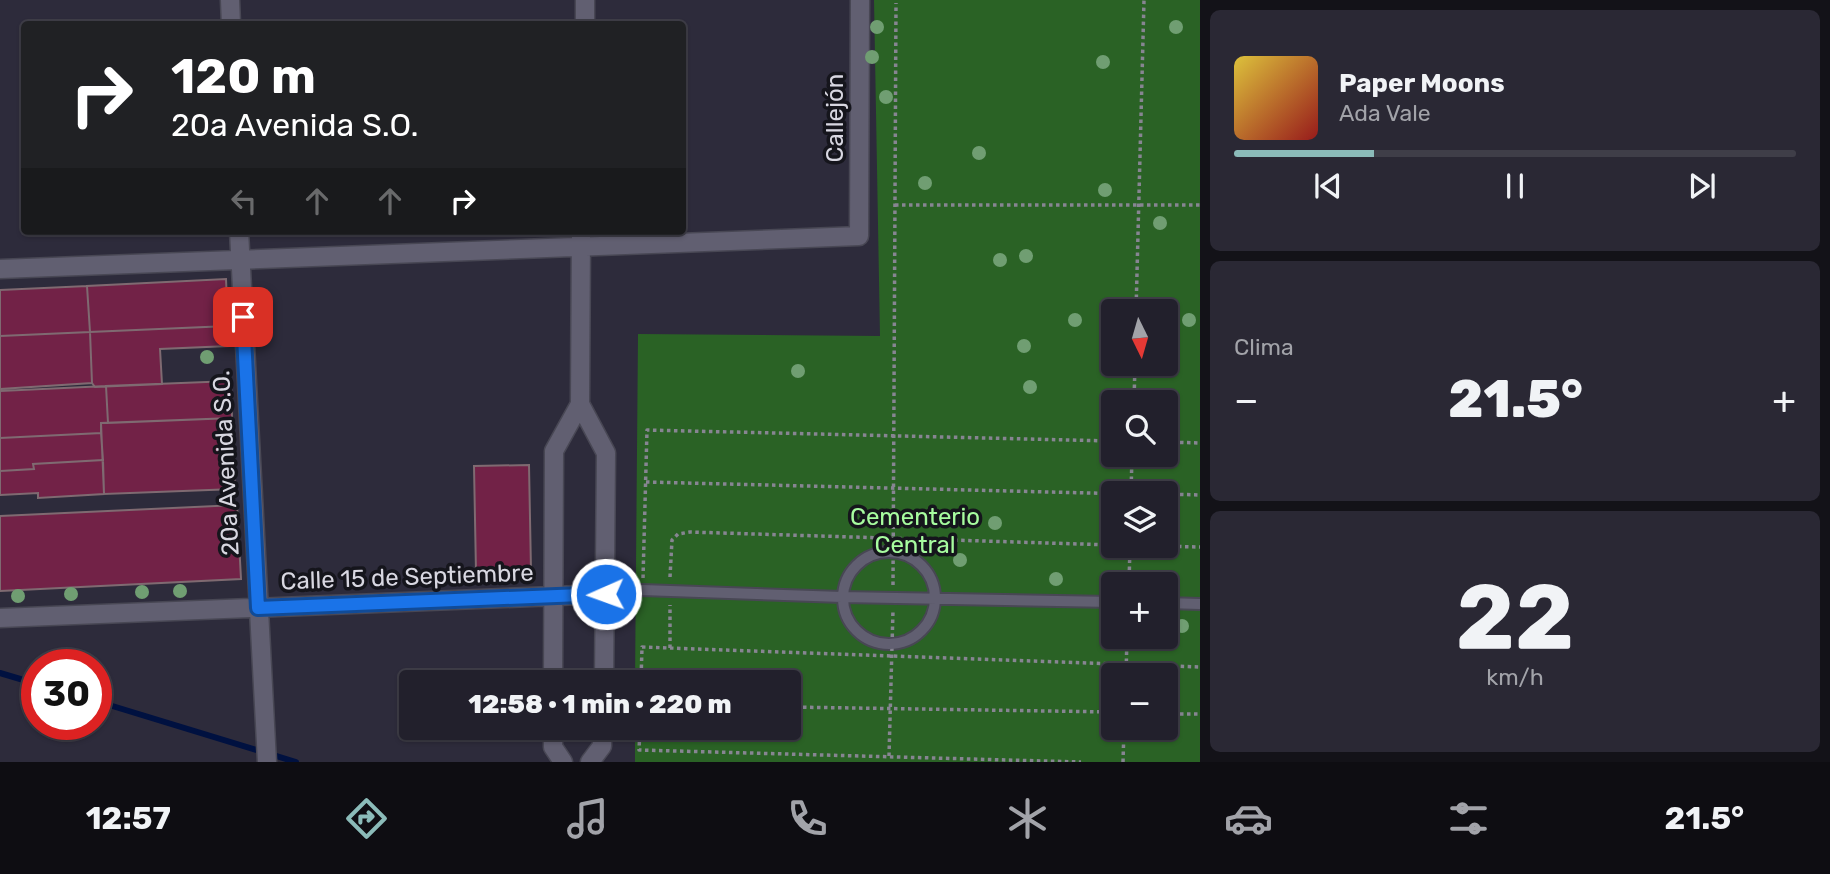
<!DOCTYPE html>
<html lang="es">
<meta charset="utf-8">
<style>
:root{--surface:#22202c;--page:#2a2834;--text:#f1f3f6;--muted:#a2a3a9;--line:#3f3e48;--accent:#8bbbb9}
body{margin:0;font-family:Rubik,sans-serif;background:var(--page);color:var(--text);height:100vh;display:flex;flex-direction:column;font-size:26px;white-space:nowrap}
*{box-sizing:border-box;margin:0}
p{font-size:23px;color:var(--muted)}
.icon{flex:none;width:38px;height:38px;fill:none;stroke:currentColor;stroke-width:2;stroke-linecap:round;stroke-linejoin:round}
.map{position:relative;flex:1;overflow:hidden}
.sheet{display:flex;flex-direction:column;gap:10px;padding:10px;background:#131218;width:630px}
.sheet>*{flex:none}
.top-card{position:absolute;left:21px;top:21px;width:665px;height:214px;border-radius:7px;box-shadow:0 2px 5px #0004,0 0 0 2px var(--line);background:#202124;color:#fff;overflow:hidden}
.needle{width:46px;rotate:175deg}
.tools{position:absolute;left:1101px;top:299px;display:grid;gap:14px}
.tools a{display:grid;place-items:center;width:77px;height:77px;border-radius:7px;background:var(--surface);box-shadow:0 2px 5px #0004,0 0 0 2px var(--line);font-size:35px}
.speed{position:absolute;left:21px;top:649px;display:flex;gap:14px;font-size:35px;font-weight:700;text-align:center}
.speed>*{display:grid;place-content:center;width:91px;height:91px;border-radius:50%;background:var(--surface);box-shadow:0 2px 5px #0004,0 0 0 2px var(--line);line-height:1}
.speed .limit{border:10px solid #d22;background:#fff;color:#111}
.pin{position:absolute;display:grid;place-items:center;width:60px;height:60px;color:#fff;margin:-30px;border-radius:14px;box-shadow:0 4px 10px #0006}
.me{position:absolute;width:77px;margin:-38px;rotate:268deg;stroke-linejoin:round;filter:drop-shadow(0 0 5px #0008)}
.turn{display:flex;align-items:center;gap:24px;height:147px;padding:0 35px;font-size:32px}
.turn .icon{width:91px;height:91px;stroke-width:2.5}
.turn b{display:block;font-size:49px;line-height:60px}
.lanes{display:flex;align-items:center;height:66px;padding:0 35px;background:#0003;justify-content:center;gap:35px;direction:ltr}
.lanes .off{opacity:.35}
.big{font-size:52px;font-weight:800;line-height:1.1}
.sheet .widget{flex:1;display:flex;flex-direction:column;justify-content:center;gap:10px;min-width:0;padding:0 24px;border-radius:10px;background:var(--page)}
.sheet .dial{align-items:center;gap:0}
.dial b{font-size:91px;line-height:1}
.song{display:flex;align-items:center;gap:21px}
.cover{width:84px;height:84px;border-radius:10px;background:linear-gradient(135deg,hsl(50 70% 55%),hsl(0 70% 35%))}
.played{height:7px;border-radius:4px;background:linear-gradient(90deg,var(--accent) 25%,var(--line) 25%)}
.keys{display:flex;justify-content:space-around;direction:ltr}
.heat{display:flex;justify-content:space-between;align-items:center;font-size:38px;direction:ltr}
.trip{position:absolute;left:399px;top:670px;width:402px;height:70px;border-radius:7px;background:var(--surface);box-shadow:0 2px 5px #0004,0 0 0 2px var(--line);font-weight:800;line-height:70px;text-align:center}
.tab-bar{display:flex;height:112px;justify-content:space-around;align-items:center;background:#0e0d12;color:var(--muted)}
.tab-bar .icon{width:49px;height:49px}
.tab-bar .active{color:var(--accent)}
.tab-bar b{font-size:32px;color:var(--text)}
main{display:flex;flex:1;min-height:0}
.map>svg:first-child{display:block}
.green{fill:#2a6225;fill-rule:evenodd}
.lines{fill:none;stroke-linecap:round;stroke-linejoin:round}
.stream{stroke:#001140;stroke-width:6}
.building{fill:#722247;stroke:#7f6a71;stroke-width:2}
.lane-casing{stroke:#484754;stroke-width:14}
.street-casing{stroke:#484754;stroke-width:21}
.path{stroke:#878592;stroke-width:3.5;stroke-dasharray:3.5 3.5;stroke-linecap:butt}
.lane{stroke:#615f71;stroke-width:10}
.street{stroke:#615f71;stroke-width:18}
.tree{fill:#709e72}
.route-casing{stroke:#114b97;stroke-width:18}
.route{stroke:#1a73e8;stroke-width:12}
.labels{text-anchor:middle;stroke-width:7;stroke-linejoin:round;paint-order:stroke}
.street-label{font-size:24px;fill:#d8d7e1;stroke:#15151c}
.park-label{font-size:24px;fill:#a7fc9f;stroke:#15151c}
</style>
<main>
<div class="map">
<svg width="1200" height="762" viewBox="0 0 1200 762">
<rect width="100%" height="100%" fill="#2d2b3b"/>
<!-- green -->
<path class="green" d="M874 0H1200V762H635V728H789V682H635L638 334 880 336ZM1113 312H1166V364H1113ZM1113 402H1166V455H1113ZM1113 494H1166V546H1113ZM1113 584H1166V637H1113ZM1113 676H1166V728H1113Z"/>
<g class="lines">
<!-- stream -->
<path class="stream" d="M0 673 37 684
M96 701 296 762"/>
</g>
<!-- building -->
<path class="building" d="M226 279 228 326 90 332 87 286Z
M87 286 90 332 0 336V290Z
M228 326 229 346 160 349 162 384 95 387 92 383 90 332Z
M90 332 92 383 0 389V336Z
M231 381 232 418 108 423 106 386Z
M106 386 108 423H101V433L0 438V391Z
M232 418 235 489 104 494 101 423Z
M101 433 103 460 33 464 34 469 0 471V438Z
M103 460 104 494 38 498V493L0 495V471L34 469 33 464Z
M529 465 531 571 476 572 474 466Z
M237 505 241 579 0 591V516Z"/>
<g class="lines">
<!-- lane casing -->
<g class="lane-casing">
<path id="lane" d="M843 598a46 46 0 1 1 92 0a46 46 0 1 1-92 0Z
M606 594 642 590 842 597 1113 602
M1166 603 1200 604"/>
</g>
<!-- street casing -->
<g class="street-casing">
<path id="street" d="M230 0 231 24
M585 24V0
M239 231 267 762
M581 231 580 404 606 453 604 682
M0 269 859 236 860 0
M0 618 606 594
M553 682 554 451 580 404
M553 728V747L563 762
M590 762 602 746V728"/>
</g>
<!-- path -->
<path class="path" d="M895 205H1200
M1136 312 1144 0
M1134 402 1135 364
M1166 442 1200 443
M646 482 1130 494
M1131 494 1132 455
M1166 494 1200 495
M1157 546 1200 547
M670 577 672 540 678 534 690 532 1113 545
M643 578 647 430 1113 441
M1129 584 1130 546
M893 585 896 3
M670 648 1200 667
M1126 676 1127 637
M641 682 642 647 670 648V605
M789 707 1113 712
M1166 714H1200
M640 728 639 750 1081 762
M889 756 893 610
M1123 762 1124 728"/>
<!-- lane -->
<use href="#lane" class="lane"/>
<!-- street -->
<use href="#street" class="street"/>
</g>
<!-- trees -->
<g class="tree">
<circle cx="877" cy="27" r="7"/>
<circle cx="1176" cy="27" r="7"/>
<circle cx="872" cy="57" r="7"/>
<circle cx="1103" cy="62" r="7"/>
<circle cx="886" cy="97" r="7"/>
<circle cx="979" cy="153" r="7"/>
<circle cx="925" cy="183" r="7"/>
<circle cx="1105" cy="190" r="7"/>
<circle cx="1160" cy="223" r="7"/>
<circle cx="1026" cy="256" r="7"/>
<circle cx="1000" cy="260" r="7"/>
<circle cx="1075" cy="320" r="7"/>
<circle cx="1189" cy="320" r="7"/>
<circle cx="1024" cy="346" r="7"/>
<circle cx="207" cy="357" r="7"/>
<circle cx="798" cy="371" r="7"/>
<circle cx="1030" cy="387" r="7"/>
<circle cx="995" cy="523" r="7"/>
<circle cx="960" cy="560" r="7"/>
<circle cx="1056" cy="579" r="7"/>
<circle cx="180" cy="591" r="7"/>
<circle cx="142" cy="592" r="7"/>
<circle cx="71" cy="594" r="7"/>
<circle cx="18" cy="596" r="7"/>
<circle cx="1182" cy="626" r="7"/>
</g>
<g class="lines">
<!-- route casing -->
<g class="route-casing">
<path id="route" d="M243 317 258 608 606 594"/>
</g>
<!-- route -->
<use href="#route" class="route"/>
</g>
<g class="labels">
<!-- street labels -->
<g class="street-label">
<text transform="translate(835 118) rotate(-90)" y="8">Callejón</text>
<text transform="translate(226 463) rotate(-93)" y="8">20a Avenida S.O.</text>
<text transform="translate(407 577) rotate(-2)" y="8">Calle 15 de Septiembre</text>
</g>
<!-- park labels -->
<g class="park-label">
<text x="915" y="525">Cementerio<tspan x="915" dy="28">Central</tspan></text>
</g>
</g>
</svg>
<div class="tools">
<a><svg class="needle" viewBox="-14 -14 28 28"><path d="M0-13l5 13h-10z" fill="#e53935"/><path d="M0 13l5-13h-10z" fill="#a2a3a9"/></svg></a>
<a><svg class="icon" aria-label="search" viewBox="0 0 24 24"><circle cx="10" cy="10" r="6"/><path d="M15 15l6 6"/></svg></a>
<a><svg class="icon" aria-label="layers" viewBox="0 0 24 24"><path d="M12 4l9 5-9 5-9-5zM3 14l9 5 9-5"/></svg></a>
<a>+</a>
<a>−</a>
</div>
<div class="speed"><div class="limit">30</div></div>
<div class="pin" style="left:243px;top:317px;background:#d93025"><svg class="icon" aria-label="arrive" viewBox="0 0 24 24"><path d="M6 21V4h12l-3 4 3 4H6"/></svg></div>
<svg class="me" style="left:606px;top:594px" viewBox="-20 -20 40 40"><circle r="17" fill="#1a73e8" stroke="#fff" stroke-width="3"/><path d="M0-11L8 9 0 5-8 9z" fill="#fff"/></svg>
<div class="trip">12:58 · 1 min · 220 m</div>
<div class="top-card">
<div class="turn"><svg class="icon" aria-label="right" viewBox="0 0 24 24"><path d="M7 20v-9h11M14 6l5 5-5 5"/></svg><div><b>120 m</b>20a Avenida S.O.</div></div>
<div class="lanes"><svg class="icon off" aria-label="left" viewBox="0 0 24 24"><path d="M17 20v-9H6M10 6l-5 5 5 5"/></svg><svg class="icon off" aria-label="ahead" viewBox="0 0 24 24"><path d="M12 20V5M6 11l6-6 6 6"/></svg><svg class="icon off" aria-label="ahead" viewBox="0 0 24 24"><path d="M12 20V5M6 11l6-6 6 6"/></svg><svg class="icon" aria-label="right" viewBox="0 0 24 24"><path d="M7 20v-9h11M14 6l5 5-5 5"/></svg></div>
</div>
</div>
<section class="sheet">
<div class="widget">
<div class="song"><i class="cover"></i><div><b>Paper Moons</b><p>Ada Vale</p></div></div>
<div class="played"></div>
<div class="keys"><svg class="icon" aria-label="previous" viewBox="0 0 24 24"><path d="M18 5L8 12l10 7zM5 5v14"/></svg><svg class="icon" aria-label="pause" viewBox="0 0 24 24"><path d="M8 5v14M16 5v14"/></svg><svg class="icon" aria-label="next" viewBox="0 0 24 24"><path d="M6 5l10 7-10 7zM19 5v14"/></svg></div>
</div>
<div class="widget"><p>Clima</p>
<div class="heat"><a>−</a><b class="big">21.5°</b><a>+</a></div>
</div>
<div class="widget dial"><b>22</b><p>km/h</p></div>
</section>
</main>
<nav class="tab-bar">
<b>12:57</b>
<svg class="icon active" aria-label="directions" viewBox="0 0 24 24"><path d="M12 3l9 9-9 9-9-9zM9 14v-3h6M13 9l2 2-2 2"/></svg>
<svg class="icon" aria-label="music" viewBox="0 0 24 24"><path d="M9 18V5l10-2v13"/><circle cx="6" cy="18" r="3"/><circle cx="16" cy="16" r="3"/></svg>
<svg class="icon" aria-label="phone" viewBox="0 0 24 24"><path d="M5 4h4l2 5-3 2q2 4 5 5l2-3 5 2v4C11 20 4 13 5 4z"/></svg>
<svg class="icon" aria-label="climate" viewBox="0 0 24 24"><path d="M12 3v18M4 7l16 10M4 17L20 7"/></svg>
<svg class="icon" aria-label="car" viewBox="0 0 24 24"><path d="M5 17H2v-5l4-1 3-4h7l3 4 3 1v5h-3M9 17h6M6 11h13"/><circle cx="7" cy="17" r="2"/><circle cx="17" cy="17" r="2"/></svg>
<svg class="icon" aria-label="filters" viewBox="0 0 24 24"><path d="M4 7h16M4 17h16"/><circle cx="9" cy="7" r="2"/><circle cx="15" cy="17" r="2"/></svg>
<b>21.5°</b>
</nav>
